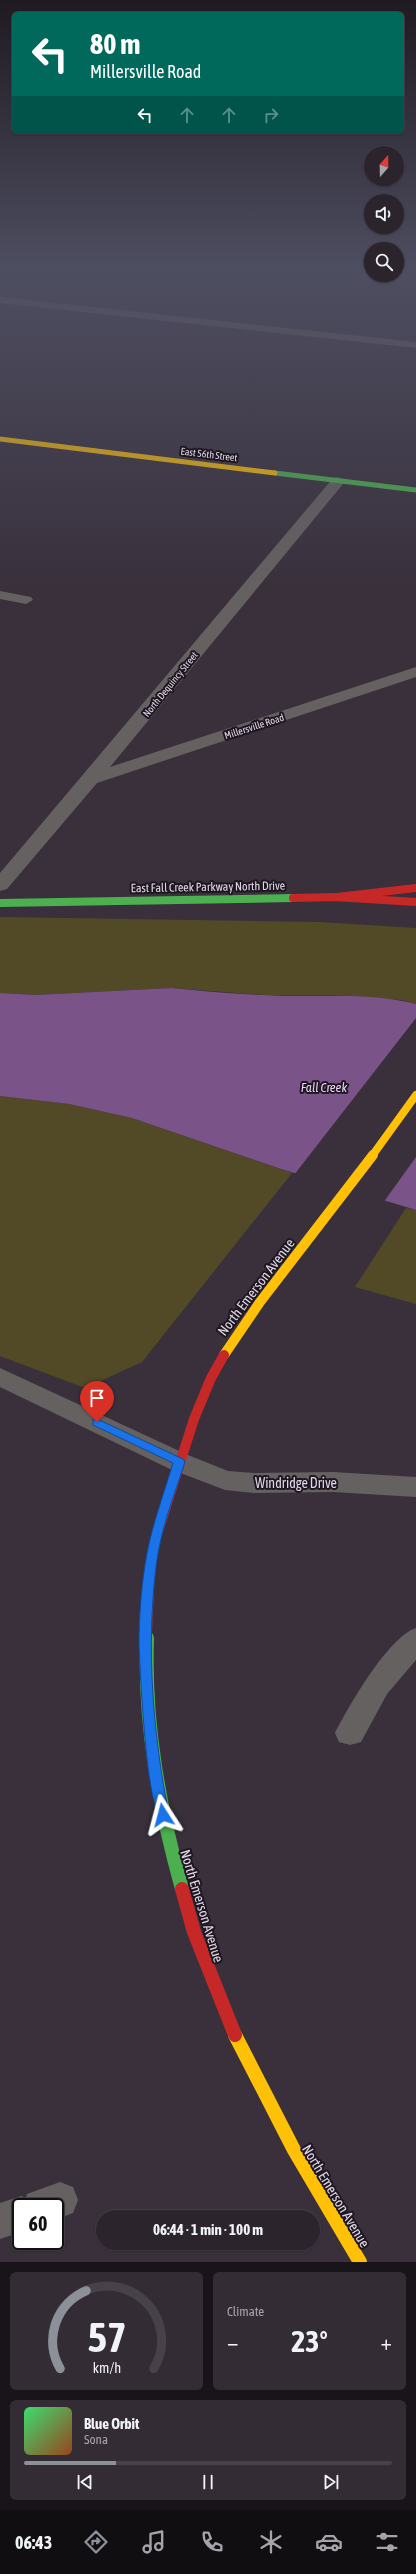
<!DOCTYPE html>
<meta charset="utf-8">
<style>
:root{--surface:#2b242d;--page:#332c35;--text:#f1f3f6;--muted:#a6a4aa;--line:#474149;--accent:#8c9099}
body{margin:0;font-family:"Asap Condensed",sans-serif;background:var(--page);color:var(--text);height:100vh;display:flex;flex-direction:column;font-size:15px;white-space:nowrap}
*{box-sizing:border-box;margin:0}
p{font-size:13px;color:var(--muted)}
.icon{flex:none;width:22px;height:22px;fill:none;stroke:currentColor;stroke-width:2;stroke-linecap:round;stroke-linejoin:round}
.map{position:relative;height:2262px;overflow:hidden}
.panel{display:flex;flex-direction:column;gap:10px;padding:10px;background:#181419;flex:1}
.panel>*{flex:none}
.guide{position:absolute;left:12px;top:12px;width:392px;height:122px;border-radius:6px;box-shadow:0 1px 3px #0004,0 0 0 1px var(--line);background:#00695c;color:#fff;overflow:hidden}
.needle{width:26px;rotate:20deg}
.tools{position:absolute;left:364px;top:146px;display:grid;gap:8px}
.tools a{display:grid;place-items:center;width:40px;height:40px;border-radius:50%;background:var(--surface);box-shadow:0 1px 3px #0004,0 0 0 1px var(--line);font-size:20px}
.speed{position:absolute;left:12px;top:2198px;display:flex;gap:8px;font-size:20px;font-weight:700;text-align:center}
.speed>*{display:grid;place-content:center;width:52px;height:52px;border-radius:50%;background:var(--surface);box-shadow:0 1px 3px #0004,0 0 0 1px var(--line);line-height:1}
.speed .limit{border:2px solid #111;border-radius:6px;background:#fff;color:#111}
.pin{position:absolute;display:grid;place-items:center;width:34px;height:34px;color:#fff;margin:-41px -17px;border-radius:50% 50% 50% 0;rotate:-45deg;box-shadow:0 0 4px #0007}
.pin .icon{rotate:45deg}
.me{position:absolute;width:44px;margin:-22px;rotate:351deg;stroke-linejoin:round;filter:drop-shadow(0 0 3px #0008)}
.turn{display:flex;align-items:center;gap:14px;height:84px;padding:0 12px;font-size:18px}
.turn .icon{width:52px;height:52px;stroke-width:2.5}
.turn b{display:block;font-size:28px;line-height:34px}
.lanes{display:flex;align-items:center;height:38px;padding:0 12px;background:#0003;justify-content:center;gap:20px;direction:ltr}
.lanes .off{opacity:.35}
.big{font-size:30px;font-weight:700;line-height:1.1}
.panel .widget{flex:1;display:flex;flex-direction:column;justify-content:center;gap:6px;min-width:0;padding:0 14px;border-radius:6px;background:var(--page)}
.panel .dial{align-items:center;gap:0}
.dial svg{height:104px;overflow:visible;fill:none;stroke:var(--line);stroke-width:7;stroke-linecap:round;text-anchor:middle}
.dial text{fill:var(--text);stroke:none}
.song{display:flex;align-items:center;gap:12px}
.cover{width:48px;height:48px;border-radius:6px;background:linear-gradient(135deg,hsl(140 70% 55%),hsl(20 70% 35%))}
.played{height:4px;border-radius:2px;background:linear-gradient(90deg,var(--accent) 25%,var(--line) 25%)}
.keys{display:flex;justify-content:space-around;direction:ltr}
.heat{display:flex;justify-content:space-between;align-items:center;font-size:22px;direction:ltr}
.panel .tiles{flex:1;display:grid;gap:10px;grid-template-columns:1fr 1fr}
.widget:last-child{grid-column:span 2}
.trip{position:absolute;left:96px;top:2210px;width:224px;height:40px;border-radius:20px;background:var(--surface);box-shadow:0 1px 3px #0004,0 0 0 1px var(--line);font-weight:700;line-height:40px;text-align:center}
.menu{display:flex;height:64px;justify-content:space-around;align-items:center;background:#110e12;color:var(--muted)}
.menu .icon{width:28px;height:28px}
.menu .current{color:var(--accent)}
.menu b{font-size:18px;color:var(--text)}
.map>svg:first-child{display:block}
.green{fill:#524a26}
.water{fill:#7a5388}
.pier{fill:#39303c}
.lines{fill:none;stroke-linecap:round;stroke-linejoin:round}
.street{fill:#656160;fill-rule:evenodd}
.fast-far3{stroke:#4caf50;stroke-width:5}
.fast-far2{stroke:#4caf50;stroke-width:8}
.fast-far1{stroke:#4caf50;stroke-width:10}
.fast{stroke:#4caf50;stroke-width:14}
.slow-far3{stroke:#ffc107;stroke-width:5}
.slow-far2{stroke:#ffc107;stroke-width:8}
.slow-far1{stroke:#ffc107;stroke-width:10}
.slow{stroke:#ffc107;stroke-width:14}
.jam-far2{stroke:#c62828;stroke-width:8}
.jam-far1{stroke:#c62828;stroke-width:10}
.jam{stroke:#c62828;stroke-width:14}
.route{fill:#1a73e8;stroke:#114b97}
.labels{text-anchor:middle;stroke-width:4;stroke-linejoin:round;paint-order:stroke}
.far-street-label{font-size:10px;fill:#e1d7e6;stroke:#1e1621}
.street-label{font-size:12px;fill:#e1d7e6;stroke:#1e1621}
.water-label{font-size:13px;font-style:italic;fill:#ead3f4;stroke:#1e1621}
.near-street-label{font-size:14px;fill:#e1d7e6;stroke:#1e1621}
</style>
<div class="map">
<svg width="416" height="2262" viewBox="0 0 416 2262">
<rect width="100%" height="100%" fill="#39303c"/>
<!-- green -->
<path class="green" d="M0 917 320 922 416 928V1004L402 1000 338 995H264L171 988 36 995 0 993Z
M0 1096 69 1104 132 1118 292 1173 142 1362 85 1388 0 1356Z
M406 1208 416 1210V1304L355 1287Z"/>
<!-- water -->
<path class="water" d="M171 988C202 991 232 994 263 995 314 998 366 991 416 1004V1210L281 1169 132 1118 69 1104 0 1096V993L36 995Z"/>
<!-- pier -->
<path class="pier" d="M416 1018V1157L383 1203 294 1175Z"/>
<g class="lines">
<!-- street -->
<path class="street" d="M0 297 416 342V348L0 303Z
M338 477 345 481 343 484 110 767 416 667V677L97 783 7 889 0 891V873L333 478Z
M0 591 31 597 33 600 26 604 0 599Z
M0 1368 188 1455 228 1471 254 1473 333 1472 416 1477V1497L333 1492 254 1493 225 1490 170 1469 0 1387Z
M416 1628V1660L387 1694 361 1742 350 1745 339 1742 335 1733C349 1706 388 1637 416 1628Z
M60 2182 73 2187 78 2200 73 2213 55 2220V2207H21V2232L0 2239V2203L21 2196 26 2198 27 2194Z"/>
<!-- fast-far3 -->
<path class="fast-far3" d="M275 473 416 490"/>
<!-- fast-far2 -->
<path class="fast-far2" d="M0 903 293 898"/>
<!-- fast-far1 -->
<path class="fast-far1" d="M147 1639V1632"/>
<!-- fast -->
<path class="fast" d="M147 1638C144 1724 159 1806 182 1889"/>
<!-- slow-far3 -->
<path class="slow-far3" d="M0 439 275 473"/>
<!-- slow-far2 -->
<path class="slow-far2" d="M372 1156 416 1095"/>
<!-- slow-far1 -->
<path class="slow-far1" d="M224 1355 260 1302 373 1155"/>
<!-- slow -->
<path class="slow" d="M235 2035 294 2150 360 2262"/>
<!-- jam-far2 -->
<path class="jam-far2" d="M337 897 416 888
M293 898 334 897 416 902"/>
<!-- jam-far1 -->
<path class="jam-far1" d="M147 1632 150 1569 156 1538 194 1419 211 1378 224 1355"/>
<!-- jam -->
<path class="jam" d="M182 1889 194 1932 235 2035"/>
</g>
<!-- sky -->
<linearGradient id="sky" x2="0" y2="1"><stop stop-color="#1f1a21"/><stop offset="0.46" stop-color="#4e4e61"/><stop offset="1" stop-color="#4e4e61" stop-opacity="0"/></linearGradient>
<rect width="416" height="586" fill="url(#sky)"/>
<!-- route -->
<path class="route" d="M97 1419 183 1459 185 1462C174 1496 160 1531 156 1567 146 1648 153 1735 169 1815L163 1820C146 1814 140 1667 139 1644 139 1619 141 1590 145 1565 150 1530 163 1497 173 1463L93 1425V1420Z"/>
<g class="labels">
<!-- far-street labels -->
<g class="far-street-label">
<text transform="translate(209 454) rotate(7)" y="4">East 56th Street</text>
<text transform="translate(170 684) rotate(-51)" y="4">North Dequincy Street</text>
<text transform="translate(254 726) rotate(-18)" y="4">Millersville Road</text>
</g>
<!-- street labels -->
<g class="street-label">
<text transform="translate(208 887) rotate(-1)" y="4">East Fall Creek Parkway North Drive</text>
</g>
<!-- water labels -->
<g class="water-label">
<text x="324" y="1092">Fall Creek</text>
</g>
<!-- near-street labels -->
<g class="near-street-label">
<text transform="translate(256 1287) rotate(-53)" y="5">North Emerson Avenue</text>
<text x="296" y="1488">Windridge Drive</text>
<text transform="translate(202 1906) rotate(73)" y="5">North Emerson Avenue</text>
<text transform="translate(336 2196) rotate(59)" y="5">North Emerson Avenue</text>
</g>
</g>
</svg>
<div class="tools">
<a><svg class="needle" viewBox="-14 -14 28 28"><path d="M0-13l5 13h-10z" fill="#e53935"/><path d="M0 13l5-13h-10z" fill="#a6a4aa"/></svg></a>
<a><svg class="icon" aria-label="sound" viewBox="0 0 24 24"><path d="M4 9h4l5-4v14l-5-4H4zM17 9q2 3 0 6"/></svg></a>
<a><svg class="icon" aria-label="search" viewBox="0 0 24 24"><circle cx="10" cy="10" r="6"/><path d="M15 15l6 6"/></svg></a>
</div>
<div class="speed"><div class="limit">60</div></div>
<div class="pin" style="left:97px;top:1422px;background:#d93025"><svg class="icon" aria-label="arrive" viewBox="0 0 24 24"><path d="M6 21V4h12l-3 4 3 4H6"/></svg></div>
<svg class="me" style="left:163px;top:1815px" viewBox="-20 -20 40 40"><path d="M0-17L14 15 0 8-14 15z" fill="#1a73e8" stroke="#fff" stroke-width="4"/></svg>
<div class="trip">06:44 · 1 min · 100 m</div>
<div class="guide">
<div class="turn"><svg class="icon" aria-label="left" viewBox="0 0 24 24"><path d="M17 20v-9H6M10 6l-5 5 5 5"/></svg><div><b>80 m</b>Millersville Road</div></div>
<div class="lanes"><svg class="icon" aria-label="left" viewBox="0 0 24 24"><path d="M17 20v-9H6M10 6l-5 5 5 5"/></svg><svg class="icon off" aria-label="ahead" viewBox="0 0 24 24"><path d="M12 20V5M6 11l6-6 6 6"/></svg><svg class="icon off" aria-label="ahead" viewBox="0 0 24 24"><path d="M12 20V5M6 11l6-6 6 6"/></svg><svg class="icon off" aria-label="right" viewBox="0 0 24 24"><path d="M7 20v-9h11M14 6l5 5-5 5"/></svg></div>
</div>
</div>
<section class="panel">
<div class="tiles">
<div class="widget dial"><svg viewBox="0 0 100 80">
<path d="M14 69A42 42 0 1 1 86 69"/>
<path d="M14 69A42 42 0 0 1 34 9" stroke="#8c9099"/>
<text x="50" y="56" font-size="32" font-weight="700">57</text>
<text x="50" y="72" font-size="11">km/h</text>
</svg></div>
<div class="widget"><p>Climate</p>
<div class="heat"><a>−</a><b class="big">23°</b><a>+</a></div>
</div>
<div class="widget">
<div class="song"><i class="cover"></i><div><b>Blue Orbit</b><p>Sona</p></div></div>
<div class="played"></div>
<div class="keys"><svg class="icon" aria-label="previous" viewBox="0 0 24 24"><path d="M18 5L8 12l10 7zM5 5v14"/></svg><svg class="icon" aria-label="pause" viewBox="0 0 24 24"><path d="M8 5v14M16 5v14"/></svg><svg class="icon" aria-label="next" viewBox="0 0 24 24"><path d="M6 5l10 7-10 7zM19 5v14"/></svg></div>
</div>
</div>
</section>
<nav class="menu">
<b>06:43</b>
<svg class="icon current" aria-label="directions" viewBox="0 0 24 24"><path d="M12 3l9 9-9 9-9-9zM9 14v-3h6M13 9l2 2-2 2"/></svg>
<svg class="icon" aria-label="music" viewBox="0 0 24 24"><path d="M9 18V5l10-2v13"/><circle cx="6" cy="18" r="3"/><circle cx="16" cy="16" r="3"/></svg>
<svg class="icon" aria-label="phone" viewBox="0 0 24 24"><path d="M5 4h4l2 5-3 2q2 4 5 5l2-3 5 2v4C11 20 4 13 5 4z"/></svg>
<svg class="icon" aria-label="climate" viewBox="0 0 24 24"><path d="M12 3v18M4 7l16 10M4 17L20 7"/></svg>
<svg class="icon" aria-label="car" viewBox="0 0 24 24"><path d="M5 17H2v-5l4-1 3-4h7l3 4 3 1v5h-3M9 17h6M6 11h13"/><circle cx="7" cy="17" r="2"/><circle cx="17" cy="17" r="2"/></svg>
<svg class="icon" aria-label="filters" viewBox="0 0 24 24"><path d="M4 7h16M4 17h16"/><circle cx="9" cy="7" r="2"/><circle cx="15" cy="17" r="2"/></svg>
</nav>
